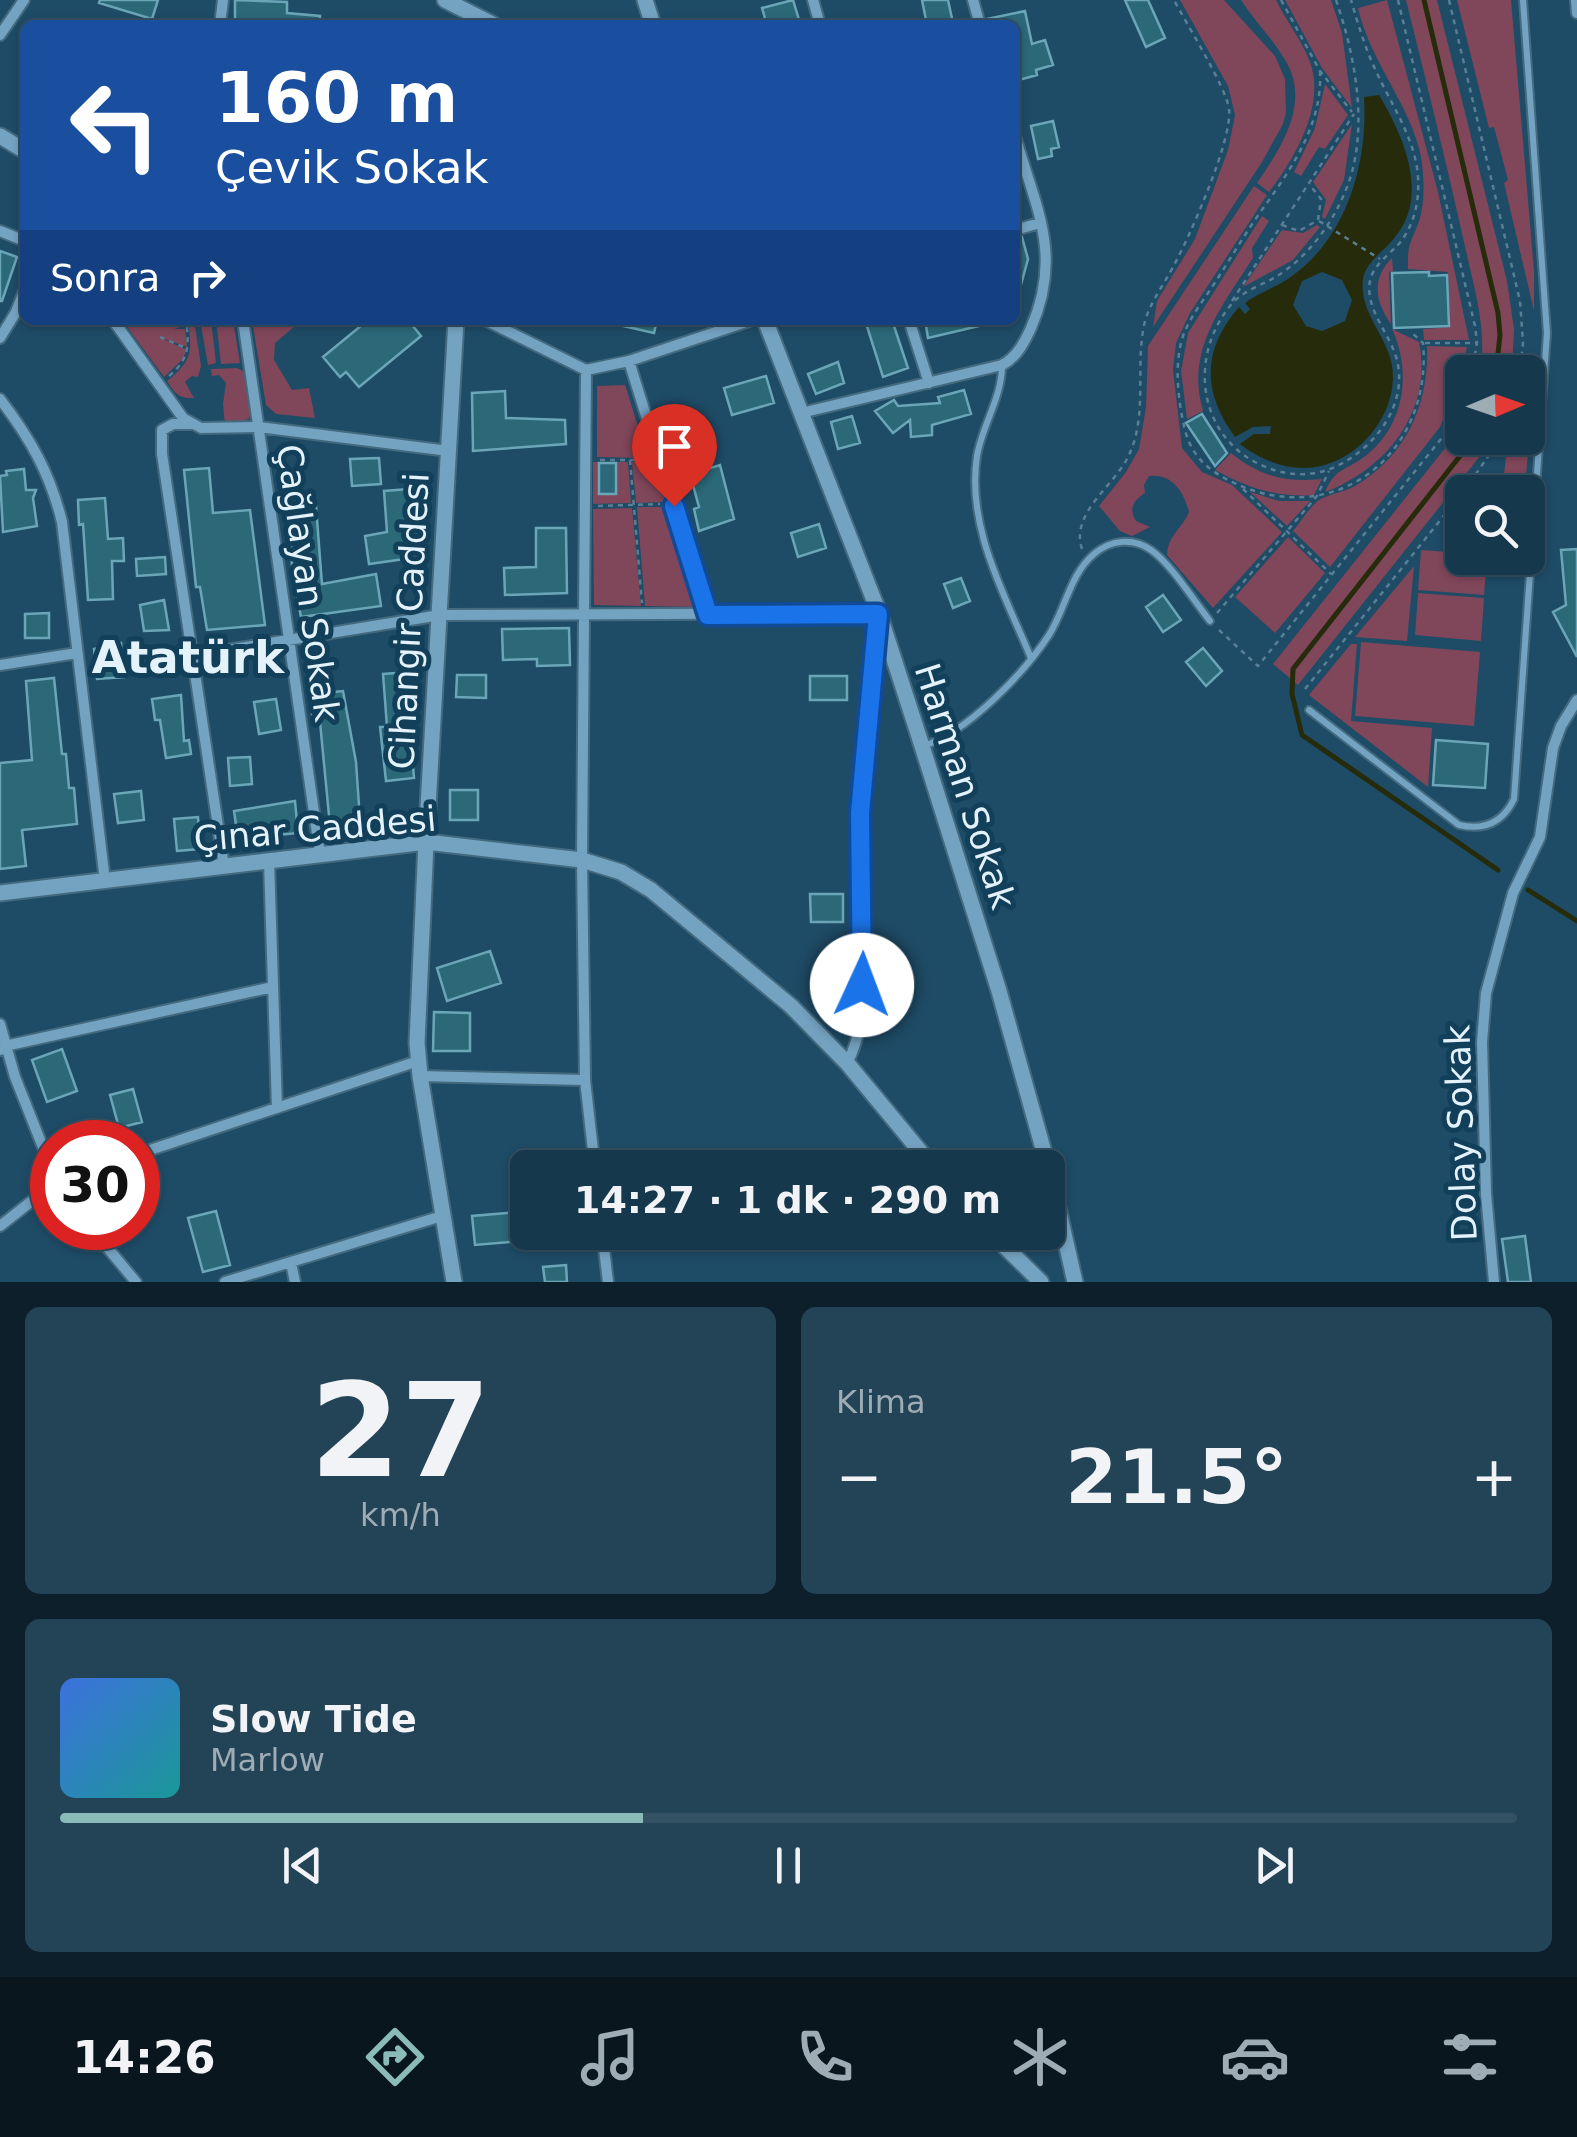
<!DOCTYPE html>
<html lang="tr">
<meta charset="utf-8">
<style>
:root{--surface:#16384c;--page:#234356;--text:#f1f3f6;--muted:#9eacb5;--line:#355264;--accent:#8bbbb9}
body{margin:0;font-family:"DejaVu Sans",sans-serif;background:var(--page);color:var(--text);height:100vh;display:flex;flex-direction:column;font-size:38px;white-space:nowrap}
*{box-sizing:border-box;margin:0}
p{font-size:32px;color:var(--muted)}
.icon{flex:none;width:55px;height:55px;fill:none;stroke:currentColor;stroke-width:2;stroke-linecap:round;stroke-linejoin:round}
.map{position:relative;height:1282px;overflow:hidden}
.side{display:flex;flex-direction:column;gap:25px;padding:25px;background:#0c1f2a;flex:1}
.side>*{flex:none}
.hud{position:absolute;left:20px;top:20px;width:1000px;height:305px;border-radius:15px;box-shadow:0 2px 8px #0004,0 0 0 2px var(--line);background:#1a4fa0;color:#fff;overflow:hidden}
.needle{width:65px;rotate:88deg}
.buttons{position:absolute;left:1445px;top:355px;display:grid;gap:20px}
.buttons a{display:grid;place-items:center;width:100px;height:100px;border-radius:15px;background:var(--surface);box-shadow:0 2px 8px #0004,0 0 0 2px var(--line);font-size:50px}
.speed{position:absolute;left:30px;top:1120px;display:flex;gap:20px;font-size:50px;font-weight:700;text-align:center}
.speed>*{display:grid;place-content:center;width:130px;height:130px;border-radius:50%;background:var(--surface);box-shadow:0 2px 8px #0004,0 0 0 2px var(--line);line-height:1}
.speed .limit{border:15px solid #d22;background:#fff;color:#111}
.pin{position:absolute;display:grid;place-items:center;width:85px;height:85px;color:#fff;margin:-102px -42px;border-radius:50% 50% 50% 0;rotate:-45deg;box-shadow:0 0 10px #0007}
.pin .icon{rotate:45deg}
.me{position:absolute;width:110px;margin:-55px;rotate:2deg;stroke-linejoin:round;filter:drop-shadow(0 0 8px #0008)}
.turn{display:flex;align-items:center;gap:35px;height:210px;padding:0 30px;font-size:45px}
.turn .icon{width:130px;height:130px;stroke-width:2.5}
.turn b{display:block;font-size:70px;line-height:85px}
.then{display:flex;align-items:center;height:95px;padding:0 30px;background:#0003;gap:20px;font-size:38px}
.big{font-size:75px;font-weight:700;line-height:1.1}
.side .tile{flex:1;display:flex;flex-direction:column;justify-content:center;gap:15px;min-width:0;padding:0 35px;border-radius:15px;background:var(--page)}
.side .dial{align-items:center;gap:0}
.dial b{font-size:130px;line-height:1}
.song{display:flex;align-items:center;gap:30px}
.cover{width:120px;height:120px;border-radius:15px;background:linear-gradient(135deg,hsl(220 70% 55%),hsl(180 70% 35%))}
.played{height:10px;border-radius:5px;background:linear-gradient(90deg,var(--accent) 40%,var(--line) 40%)}
.keys{display:flex;justify-content:space-around;direction:ltr}
.heat{display:flex;justify-content:space-between;align-items:center;font-size:55px;direction:ltr}
.side .tiles{flex:1;display:grid;gap:25px;grid-template-columns:1fr 1fr}
.tile:last-child{grid-column:span 2}
.trip{position:absolute;left:510px;top:1150px;width:555px;height:100px;border-radius:15px;background:var(--surface);box-shadow:0 2px 8px #0004,0 0 0 2px var(--line);font-weight:700;line-height:100px;text-align:center}
.tabs{display:flex;height:160px;justify-content:space-around;align-items:center;background:#09161e;color:var(--muted)}
.tabs .icon{width:70px;height:70px}
.tabs .on{color:var(--accent)}
.tabs b{font-size:45px;color:var(--text)}
.map>svg:first-child{display:block}
.green{fill:#80465a}
.water{fill:#262c0b;fill-rule:evenodd}
.lines{fill:none;stroke-linecap:round;stroke-linejoin:round}
.stream{stroke:#262c0b;stroke-width:5}
.building{fill:#2b6878;stroke:#6aa6b7;stroke-width:2.5}
.service-casing{stroke:#446a7f;stroke-width:10}
.minor-casing{stroke:#446a7f;stroke-width:14}
.tertiary-casing{stroke:#446a7f;stroke-width:19}
.path{stroke:#5a7e94;stroke-width:2.5;stroke-dasharray:5 5;stroke-linecap:butt}
.service{stroke:#74a2c1;stroke-width:6}
.minor{stroke:#74a2c1;stroke-width:10}
.tertiary{stroke:#74a2c1;stroke-width:15}
.route-casing{stroke:#114b97;stroke-width:25}
.route{stroke:#1a73e8;stroke-width:18}
.labels{text-anchor:middle;stroke-width:10;stroke-linejoin:round;paint-order:stroke}
.street-label{font-size:35px;fill:#e4f2fc;stroke:#12405a}
.district-label{font-size:45px;font-weight:bold;fill:#e4f2fc;stroke:#12405a}
</style>
<div class="map">
<svg width="1577" height="1282" viewBox="0 0 1577 1282">
<rect width="100%" height="100%" fill="#1e4b66"/>
<!-- green -->
<path class="green" d="M1180 0H1224L1275 56 1285 79 1286 112 1283 124 1262 162 1153 327 1157 301 1195 239 1228 150 1235 115 1228 86Z
M1241 0H1276C1286 21 1302 40 1310 62 1326 105 1295 158 1269 192L1257 183C1280 149 1309 107 1288 65 1276 42 1255 22 1241 0Z
M1285 0H1331L1342 33 1352 108 1322 68Z
M1387 0 1438 192 1469 340H1424L1423 329 1450 327 1448 272 1408 269C1407 241 1412 243 1420 218 1425 200 1424 176 1421 157 1411 105 1370 62 1358 8Z
M1406 0H1437L1507 281 1514 329 1512 372H1480C1488 329 1473 285 1464 242 1446 161 1426 81 1406 0Z
M1457 0H1511L1534 271V311L1504 183 1508 180 1494 127 1489 128Z
M1325 84 1348 115 1325 149 1319 147 1301 176 1294 172 1315 128Z
M1352 124 1344 180 1325 219 1322 217 1326 200 1313 182Z
M1254 186 1267 195 1190 313 1176 343 1173 370 1182 448 1202 472 1232 485 1282 532 1213 608 1167 555C1168 535 1182 529 1189 512 1184 492 1172 473 1149 476L1144 485 1145 493C1134 500 1128 508 1136 521L1150 527 1132 536 1120 531 1099 506 1126 472 1139 449 1146 407 1148 346Z
M1262 216 1269 221 1252 248 1253 258C1222 306 1185 351 1203 411L1187 419 1181 371 1188 333Z
M1317 225 1320 227 1293 260 1243 287 1282 230 1303 233Z
M1392 258 1393 271 1389 272 1391 324C1375 301 1371 279 1392 258Z
M122 320H184V326L174 329H185L187 347 159 337 187 350 182 360 164 377Z
M188 320H194L201 366 198 377 192 376 185 382 194 398C179 399 174 393 167 381 193 360 192 352 188 320Z
M200 320H211L216 363 208 365Z
M216 320H233L240 363 221 364Z
M252 320H302L275 343 274 360 292 390 309 388 315 418 276 414 266 405Z
M1392 329 1419 342C1433 410 1387 469 1325 492 1335 468 1345 471 1364 457 1405 427 1412 372 1392 329Z
M1427 346 1467 347 1459 383 1440 427 1330 567 1293 531C1301 522 1309 507 1319 500 1329 494 1344 492 1355 486 1407 455 1429 404 1427 346Z
M1531 366H1535L1526 476 1504 474 1507 449 1514 438H1528V387Z
M237 368 245 372 251 414 249 419 225 425 223 404 226 383 219 375 212 376 211 369Z
M625 385 648 458 597 457V386Z
M1462 427V438H1492L1488 446 1298 685 1273 664Z
M1231 453C1260 476 1285 483 1322 479L1314 495C1277 498 1248 488 1215 470Z
M593 462H628L631 503 593 504Z
M632 462H653L665 502 636 503Z
M1250 492 1279 501H1310L1287 526Z
M637 507H666L695 607 645 606Z
M632 508 641 606 594 605 593 509Z
M1288 537 1325 573 1275 633 1235 597Z
M1421 550 1462 553V558H1487L1484 595 1418 590Z
M1414 566 1407 641 1355 637Z
M1418 593 1484 598 1481 641 1415 635Z
M1361 642 1480 652 1474 726 1355 716Z
M1351 644H1357L1351 721 1432 728 1428 787 1309 695Z"/>
<!-- water -->
<path class="water" d="M1379 95C1403 135 1430 195 1395 237 1385 251 1366 261 1363 279 1359 309 1382 331 1390 357 1403 400 1371 447 1333 462 1300 476 1266 464 1240 444L1254 434H1270L1271 426 1253 427 1235 437C1202 392 1202 350 1239 307L1245 314 1250 309 1245 303C1260 292 1277 287 1292 276 1348 236 1368 162 1364 97ZM1322 272 1342 280 1352 300 1345 321 1322 331 1306 326 1293 305 1302 281Z"/>
<g class="lines">
<!-- stream -->
<path class="stream" d="M1424 0 1498 313 1500 335 1496 372
M1474 438 1293 669 1292 694 1302 735 1498 870
M1528 890 1577 921"/>
</g>
<!-- building -->
<path class="building" d="M100 0H158L152 19 99 3Z
M235 0 287 2V13L320 16V25H235Z
M793 0 800 23 767 25 762 8Z
M922 0H948L953 23 927 25Z
M1125 0H1148L1165 38 1146 47Z
M1025 11 1032 44 1045 40 1053 65 1036 70 1037 75 1015 81V25H989L987 19Z
M1053 121 1059 147 1051 149 1052 156 1038 159 1031 126Z
M1022 237 1028 259 1019 292H1015V239Z
M0 251 17 257 2 301H0Z
M1429 272V276L1447 275 1449 326 1394 328 1392 273Z
M368 320H408L421 336 359 387 346 372 340 377 323 357Z
M620 320H657L654 333 619 325Z
M865 320H892L908 368 883 377Z
M925 320H979V326L928 338Z
M838 362 844 383 816 394 808 374Z
M766 376 774 403 732 415 724 388Z
M964 390 971 414 932 425V435L911 437 910 420 893 433 875 411 894 400 898 406 940 403 938 397Z
M505 391 506 418 565 420 566 444 473 451 472 393Z
M1202 414 1227 453 1215 466 1186 423Z
M852 416 860 443 838 449 831 422Z
M379 458 381 484 352 486 350 459Z
M599 463H616V494H599Z
M720 465 734 519 699 531 694 509 699 507 690 474Z
M209 468 213 513 250 510 265 625 207 630 200 587H196L184 470Z
M24 469 26 490H36L33 498 37 526 3 532 0 476 7 475 6 471Z
M422 488 425 515 421 516 426 556 369 564 365 536 387 532 384 491Z
M105 498 108 539 123 538 124 561H112L113 599 88 600 83 524 79 525 78 500Z
M316 506 322 584 376 574 381 606 301 617 293 576 287 509Z
M819 524 826 548 798 557 791 533Z
M536 528H566L567 593 505 595 504 568 536 567Z
M1577 549V657L1553 612 1566 605 1561 550Z
M165 557 166 574 137 576 136 559Z
M961 578 970 601 953 608 944 584Z
M1163 595 1181 620 1163 632 1146 607Z
M164 600 169 630 144 631 140 605Z
M49 613V638H25V614Z
M569 628 570 665 537 666V659L503 660 502 629Z
M121 643 124 677 97 679 94 649Z
M1203 648 1222 671 1206 686 1186 662Z
M410 672 412 703 408 704 414 778 386 781 380 727H387L383 674Z
M457 675H486V698L456 697Z
M810 676H847V700H810Z
M54 678 62 754H66L69 788H74L77 824 22 830 26 866 0 869V763L32 760 26 681Z
M333 689V692L343 691 356 762 360 820 357 821V825L330 826 320 722 313 723 310 695Z
M181 695 184 741 189 740 191 754 166 758 160 720H155L152 699Z
M276 699 281 730 259 734 254 702Z
M1436 740 1488 744 1485 788 1433 785Z
M250 757 252 784 230 786 228 758Z
M450 790H478V820H450Z
M141 791 144 820 118 823 114 794Z
M295 801 298 833 238 839 234 811Z
M198 817 200 849 177 851 174 819Z
M810 894H843V922H811Z
M490 951 501 983 447 1001 437 968Z
M434 1012 470 1013V1051H433Z
M62 1049 77 1091 47 1102 32 1060Z
M133 1089 142 1122 119 1128 110 1095Z
M216 1211 230 1265 203 1272 188 1218Z
M518 1212 521 1241 475 1245 472 1216Z
M1525 1236 1531 1282H1508L1502 1239Z
M566 1265 567 1282H545L543 1267Z"/>
<g class="lines">
<!-- service casing -->
<g class="service-casing">
<path id="service" d="M1002 366C1002 397 982 426 977 456 966 527 1005 595 1031 658
M1309 710 1459 825C1485 831 1503 822 1514 799L1547 333 1523 0
M923 746C967 733 1024 673 1049 635 1065 610 1070 574 1094 554 1110 540 1133 537 1151 550 1171 564 1194 601 1210 621"/>
</g>
<!-- minor casing -->
<g class="minor-casing">
<path id="minor" d="M813 0 820 25
M973 0 980 25
M1576 0 1577 13
M220 25 223 0
M0 35 24 0
M1015 230 1040 223
M0 231 25 241
M113 320 183 418 201 428 259 427 449 451
M243 320 320 854
M485 320 586 370 629 361 752 320
M909 320 929 383
M0 338 16 312 25 289
M629 361 708 615
M586 370 582 860 585 1080 595 1168
M0 399C30 438 50 473 62 522L105 881
M801 413 1002 365C1017 357 1024 343 1031 328 1063 255 1036 208 1015 136
M191 424H173L162 430V454L224 866
M191 656 440 615 879 613C869 679 862 746 861 812 859 878 879 1007 847 1063
M0 665 77 653
M269 861 277 1108
M0 1024 15 1077 52 1170
M0 1050 5 1046 273 987
M420 1076 585 1080
M138 1154 418 1061
M0 1226 52 1185
M91 1228 136 1282
M602 1232 608 1282
M291 1263 295 1282
M225 1282 442 1216
M1494 1282 1486 1194 1482 1042 1486 993 1513 893 1540 837 1553 748 1561 726 1577 700"/>
</g>
<!-- tertiary casing -->
<g class="tertiary-casing">
<path id="tertiary" d="M445 0 494 25
M645 0 653 25
M0 136 25 151
M765 320 879 613 922 746 999 991 1051 1177 1075 1282
M0 893 426 842 582 860 621 872 651 890 791 1006 847 1063 934 1168
M990 1232 1041 1282
M454 1282 420 1076 417 1043 426 842 456 320"/>
</g>
<!-- path -->
<path class="path" d="M1281 0 1320 71 1352 112
M1336 0C1356 58 1370 134 1345 192 1331 226 1306 259 1274 278 1259 286 1241 292 1230 306 1190 355 1197 431 1255 462 1283 477 1313 479 1341 464 1380 443 1412 397 1394 351 1386 330 1365 306 1370 281 1373 266 1387 256 1397 246 1416 225 1421 195 1417 168 1412 134 1390 102 1376 71 1365 48 1358 24 1351 0
M1398 0 1475 326 1477 343 1472 372
M1449 0 1520 301 1523 343 1520 372
M1320 71C1323 126 1289 172 1259 214 1243 237 1229 261 1214 284 1203 301 1190 317 1183 336 1174 363 1178 399 1184 426 1190 454 1206 469 1230 481 1334 533 1433 454 1423 343L1411 332
M1319 221 1380 259
M1282 225 1299 231 1318 220 1321 199 1309 184
M1232 301 1354 114
M160 337 186 348
M1425 343H1477
M169 376C190 358 189 346 186 320
M600 460H647
M630 460 642 603
M1243 489 1331 574
M1464 491 1501 438
M598 506 660 504
M1082 549C1070 513 1114 486 1128 457 1149 415 1134 366 1145 321 1151 301 1163 286 1173 267 1189 238 1233 139 1229 109 1227 89 1186 23 1174 0
M1217 613 1317 496 1329 471
M1219 630 1258 666 1445 434 1462 401
M1305 689 1462 493"/>
<!-- service -->
<use href="#service" class="service"/>
<!-- minor -->
<use href="#minor" class="minor"/>
<!-- tertiary -->
<use href="#tertiary" class="tertiary"/>
</g>
<g class="lines">
<!-- route casing -->
<g class="route-casing">
<path id="route" d="M674 506 708 615 878 614 860 813 862 985"/>
</g>
<!-- route -->
<use href="#route" class="route"/>
</g>
<g class="labels">
<!-- street labels -->
<g class="street-label">
<text transform="translate(308 583) rotate(82)" y="12">Çağlayan Sokak</text>
<text transform="translate(409 621) rotate(-87)" y="12">Cihangir Caddesi</text>
<text transform="translate(965 786) rotate(72)" y="12">Harman Sokak</text>
<text transform="translate(315 829) rotate(-5)" y="12">Çınar Caddesi</text>
<text transform="translate(1461 1133) rotate(-92)" y="12">Dolay Sokak</text>
</g>
<!-- district labels -->
<g class="district-label">
<text x="188" y="673">Atatürk</text>
</g>
</g>
</svg>
<div class="buttons">
<a><svg class="needle" viewBox="-14 -14 28 28"><path d="M0-13l5 13h-10z" fill="#e53935"/><path d="M0 13l5-13h-10z" fill="#9eacb5"/></svg></a>
<a><svg class="icon" aria-label="search" viewBox="0 0 24 24"><circle cx="10" cy="10" r="6"/><path d="M15 15l6 6"/></svg></a>
</div>
<div class="speed"><div class="limit">30</div></div>
<div class="pin" style="left:674px;top:506px;background:#d93025"><svg class="icon" aria-label="arrive" viewBox="0 0 24 24"><path d="M6 21V4h12l-3 4 3 4H6"/></svg></div>
<svg class="me" style="left:862px;top:985px" viewBox="-20 -20 40 40"><circle r="19" fill="#fff"/><path d="M0-13L10 11 0 6-10 11z" fill="#1a73e8"/></svg>
<div class="trip">14:27 · 1 dk · 290 m</div>
<div class="hud">
<div class="turn"><svg class="icon" aria-label="left" viewBox="0 0 24 24"><path d="M17 20v-9H6M10 6l-5 5 5 5"/></svg><div><b>160 m</b>Çevik Sokak</div></div>
<div class="then">Sonra<svg class="icon" aria-label="right" viewBox="0 0 24 24"><path d="M7 20v-9h11M14 6l5 5-5 5"/></svg></div>
</div>
</div>
<section class="side">
<div class="tiles">
<div class="tile dial"><b>27</b><p>km/h</p></div>
<div class="tile"><p>Klima</p>
<div class="heat"><a>−</a><b class="big">21.5°</b><a>+</a></div>
</div>
<div class="tile">
<div class="song"><i class="cover"></i><div><b>Slow Tide</b><p>Marlow</p></div></div>
<div class="played"></div>
<div class="keys"><svg class="icon" aria-label="previous" viewBox="0 0 24 24"><path d="M18 5L8 12l10 7zM5 5v14"/></svg><svg class="icon" aria-label="pause" viewBox="0 0 24 24"><path d="M8 5v14M16 5v14"/></svg><svg class="icon" aria-label="next" viewBox="0 0 24 24"><path d="M6 5l10 7-10 7zM19 5v14"/></svg></div>
</div>
</div>
</section>
<nav class="tabs">
<b>14:26</b>
<svg class="icon on" aria-label="directions" viewBox="0 0 24 24"><path d="M12 3l9 9-9 9-9-9zM9 14v-3h6M13 9l2 2-2 2"/></svg>
<svg class="icon" aria-label="music" viewBox="0 0 24 24"><path d="M9 18V5l10-2v13"/><circle cx="6" cy="18" r="3"/><circle cx="16" cy="16" r="3"/></svg>
<svg class="icon" aria-label="phone" viewBox="0 0 24 24"><path d="M5 4h4l2 5-3 2q2 4 5 5l2-3 5 2v4C11 20 4 13 5 4z"/></svg>
<svg class="icon" aria-label="climate" viewBox="0 0 24 24"><path d="M12 3v18M4 7l16 10M4 17L20 7"/></svg>
<svg class="icon" aria-label="car" viewBox="0 0 24 24"><path d="M5 17H2v-5l4-1 3-4h7l3 4 3 1v5h-3M9 17h6M6 11h13"/><circle cx="7" cy="17" r="2"/><circle cx="17" cy="17" r="2"/></svg>
<svg class="icon" aria-label="filters" viewBox="0 0 24 24"><path d="M4 7h16M4 17h16"/><circle cx="9" cy="7" r="2"/><circle cx="15" cy="17" r="2"/></svg>
</nav>
